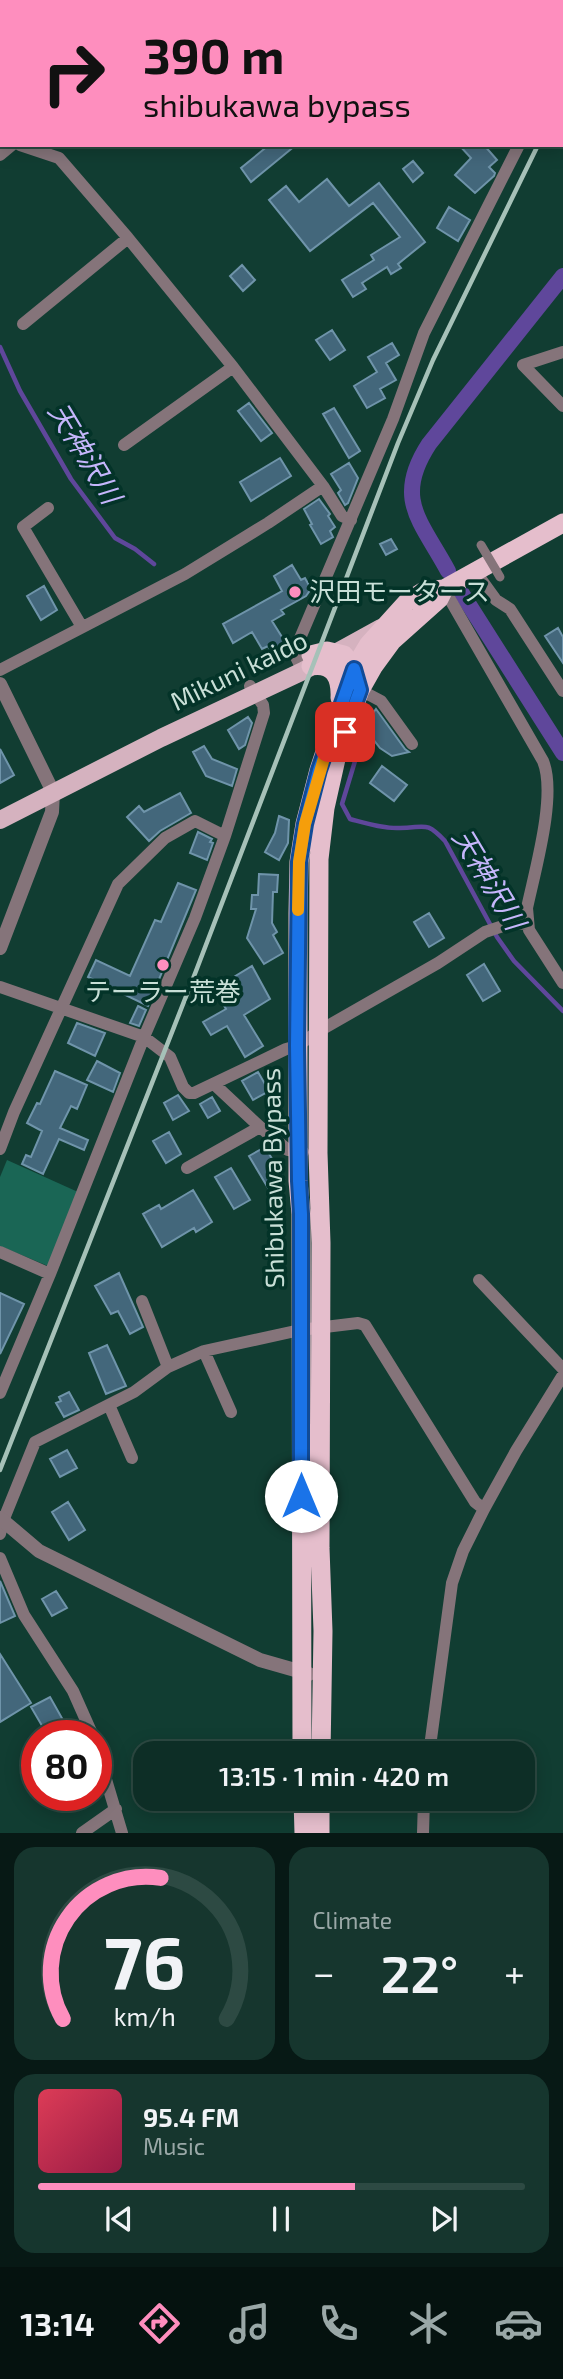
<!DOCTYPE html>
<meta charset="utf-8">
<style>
:root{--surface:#0d2e26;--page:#16362e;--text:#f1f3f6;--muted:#9aa8a7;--line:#2d4a43;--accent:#fe8ebe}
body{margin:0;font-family:"Exo 2","Noto Sans JP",sans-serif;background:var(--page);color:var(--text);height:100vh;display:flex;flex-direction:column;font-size:26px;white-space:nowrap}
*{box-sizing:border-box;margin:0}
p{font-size:23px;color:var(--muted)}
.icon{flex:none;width:38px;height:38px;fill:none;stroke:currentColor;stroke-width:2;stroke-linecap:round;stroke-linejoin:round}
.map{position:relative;height:1833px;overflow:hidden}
.details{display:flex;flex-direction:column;gap:14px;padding:14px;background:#071915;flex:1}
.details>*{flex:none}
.banner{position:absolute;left:0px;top:0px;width:564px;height:147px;box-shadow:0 4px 18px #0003,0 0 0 2px var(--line);background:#fe8ebe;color:#111;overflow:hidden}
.speed{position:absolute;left:21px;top:1720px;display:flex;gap:14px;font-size:35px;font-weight:700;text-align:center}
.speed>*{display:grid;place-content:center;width:91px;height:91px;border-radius:50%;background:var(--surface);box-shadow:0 4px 18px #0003,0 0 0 2px var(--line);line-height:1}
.speed .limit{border:10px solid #d22;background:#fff;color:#111}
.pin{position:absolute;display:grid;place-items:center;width:60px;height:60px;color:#fff;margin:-30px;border-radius:14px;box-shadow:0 4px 10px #0006}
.me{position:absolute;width:77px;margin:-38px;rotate:0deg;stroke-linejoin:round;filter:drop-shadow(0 0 5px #0008)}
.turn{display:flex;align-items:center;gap:24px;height:147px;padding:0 28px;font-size:32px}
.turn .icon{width:91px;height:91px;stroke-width:2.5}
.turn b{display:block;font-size:49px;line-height:60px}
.big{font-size:52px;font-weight:600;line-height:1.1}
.details .tile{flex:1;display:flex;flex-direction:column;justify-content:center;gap:10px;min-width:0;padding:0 24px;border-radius:21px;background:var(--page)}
.details .dial{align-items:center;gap:0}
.dial svg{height:182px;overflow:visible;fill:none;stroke:var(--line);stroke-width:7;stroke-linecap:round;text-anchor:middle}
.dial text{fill:var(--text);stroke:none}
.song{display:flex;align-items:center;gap:21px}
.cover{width:84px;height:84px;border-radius:10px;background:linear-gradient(135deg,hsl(350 70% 55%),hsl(340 70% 35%))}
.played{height:7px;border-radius:4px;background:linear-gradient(90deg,var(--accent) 65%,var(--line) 65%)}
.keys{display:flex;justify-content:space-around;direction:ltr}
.heat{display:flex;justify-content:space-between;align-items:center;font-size:38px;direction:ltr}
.details .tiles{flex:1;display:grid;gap:14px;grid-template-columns:1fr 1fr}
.tile:last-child{grid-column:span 2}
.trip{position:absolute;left:133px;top:1741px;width:402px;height:70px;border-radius:21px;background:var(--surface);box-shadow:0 4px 18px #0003,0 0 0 2px var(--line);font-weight:600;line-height:70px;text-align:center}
.tab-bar{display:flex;height:112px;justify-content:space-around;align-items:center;background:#05120f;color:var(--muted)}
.tab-bar .icon{width:49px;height:49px}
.tab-bar .current{color:var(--accent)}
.tab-bar b{font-size:32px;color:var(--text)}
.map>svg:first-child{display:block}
.green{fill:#1a6655}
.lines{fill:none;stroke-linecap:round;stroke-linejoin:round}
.stream{stroke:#5f479b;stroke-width:4.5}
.canal{stroke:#5f479b;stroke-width:16}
.building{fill:#43677b;stroke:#6f94aa;stroke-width:2}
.minor{stroke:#85747a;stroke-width:12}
.tertiary{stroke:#85747a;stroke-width:14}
.primary{stroke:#d5b2bf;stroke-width:18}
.trunk{stroke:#e5becc;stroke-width:19}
.rail{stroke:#a6c1b8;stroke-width:4.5}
.pedestrian-bridge{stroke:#85747a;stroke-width:9}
.route-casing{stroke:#114b97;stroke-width:18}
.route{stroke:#1a73e8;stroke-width:12}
.slow{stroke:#f59e0b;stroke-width:12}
.poi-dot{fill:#fe8ebe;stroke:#033328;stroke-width:2.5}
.labels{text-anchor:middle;stroke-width:7;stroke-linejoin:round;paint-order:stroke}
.poi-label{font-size:26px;fill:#c8dfd7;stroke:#033328;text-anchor:start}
.street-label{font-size:26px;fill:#c8dfd7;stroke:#033328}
.water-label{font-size:28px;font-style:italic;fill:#c5b6fb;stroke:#033328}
</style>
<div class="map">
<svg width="563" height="1833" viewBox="0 0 563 1833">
<rect width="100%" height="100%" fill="#113d32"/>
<!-- green -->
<path class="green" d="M7 1160 78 1192 48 1266 0 1246V1177Z"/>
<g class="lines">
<!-- stream -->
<path class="stream" d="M0 347 20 391 71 479 115 538 135 549 154 564
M356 744 359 748 342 804 350 819C365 823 384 829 400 828 425 828 425 820 445 841L497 937 514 961 563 1011"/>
<!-- canal -->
<path class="canal" d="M448 571C421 521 393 499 429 444L563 276
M459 589 563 753"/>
</g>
<!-- building -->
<path class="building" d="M269 145H296L251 182 241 168Z
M459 145H484L497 160 489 167 495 173 494 176 475 193 455 175 471 158Z
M413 161 423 173 413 182 403 169Z
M327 179 349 206 379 183 425 242 398 264 401 268 391 274 387 267 362 283 366 289 353 297 342 280 374 260 371 255 400 237 373 203 310 251 269 200 286 186 299 202Z
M449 207 470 220 458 241 437 228Z
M242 265 255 280 243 291 230 276Z
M332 330 345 350 330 360 316 340Z
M392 343 399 355 386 363 396 380 380 389 385 398 367 408 354 386 377 372 368 357Z
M249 403 272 433 261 441 238 411Z
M334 408 360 451 349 458 323 414Z
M280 458 291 476 251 501 240 482Z
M349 463 358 478 348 503 345 505 338 493 341 490 331 474Z
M319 499 330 514 328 516 335 527 330 531 333 537 321 544 310 525 312 524 304 509Z
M391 539 397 549 386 555 380 544Z
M292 565 301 580 305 578 311 589 306 596 281 610 284 614 272 621 287 645 272 654 268 646 262 649 252 632 233 643 223 624 282 591 274 576Z
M44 586 57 610 41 620 27 596Z
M558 628 563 637V663L545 636Z
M376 709 405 749 409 752 392 756 380 748 373 739 368 720Z
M248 717 252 723 245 745 239 749 228 730Z
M204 746 212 759 237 769 232 786 206 776 193 752Z
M0 749 14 775 0 783Z
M382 766 407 785 394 801 370 783Z
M180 793 191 813 160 831 149 841 127 817 139 806 144 812Z
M279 816 289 820 288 843 279 860 265 852 275 833Z
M198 832 212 839 210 842 213 843 207 860 190 853Z
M259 874 278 875 277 892H273L272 923 277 932 273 935 283 953 264 964 247 938 256 909H251L252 895H258Z
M178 883 196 890 148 1006 88 977 96 960 130 976 155 920 161 922Z
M429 913 444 938 429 947 414 922Z
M484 964 500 991 483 1001 467 975Z
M252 966 270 999 244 1015 263 1046 245 1057 227 1026 211 1035 203 1022 226 1009 214 989Z
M138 1006 146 1010 139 1026 130 1023Z
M77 1023 105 1033 95 1056 68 1043Z
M97 1061 120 1073 113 1092 87 1080Z
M55 1071 87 1085 77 1109 71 1106 60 1128 88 1140 84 1150 59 1139 43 1174 22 1164 26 1155 31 1157 42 1131 27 1123 37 1103 40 1104Z
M258 1072 269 1091 253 1100 242 1081Z
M178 1095 189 1111 173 1120 164 1103Z
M212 1097 220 1111 208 1118 200 1104Z
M169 1132 181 1154 166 1163 153 1141Z
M265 1147 284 1179 268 1188 249 1156Z
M231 1168 250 1200 234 1209 215 1177Z
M193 1190 212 1222 196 1232 194 1228 162 1247 143 1214 159 1205 161 1209Z
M119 1273 143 1327 130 1334 118 1311 111 1314 95 1286Z
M0 1293 24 1304 0 1354Z
M107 1345 126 1386 106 1394 89 1353Z
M69 1392 79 1410 64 1417 56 1403 61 1401 59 1397Z
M67 1450 77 1468 60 1477 50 1459Z
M68 1502 85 1530 69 1540 52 1512Z
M0 1581 15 1616 0 1623Z
M56 1591 67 1608 52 1616 42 1599Z
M0 1654 31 1703 0 1722Z
M50 1697 72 1736H48L31 1707Z"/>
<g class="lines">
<!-- minor -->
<path class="minor" d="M536 0 538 2
M367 2 369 0
M562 20 563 21
M562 65 563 63
M0 127 2 129
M20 145 59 158 128 238 233 367 323 486 342 516 351 520
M0 155 12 145
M23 324 128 238
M563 352 523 365 563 406
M124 445 233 367
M48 508 23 527 82 627
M475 571 496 600 510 609 563 691
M444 589 543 761C557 795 535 870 527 908L529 930 563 983
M0 670 185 574 268 523 323 486
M303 671 296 657 298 643 393 419 424 333 519 145
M360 690 381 701 412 744
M0 987 144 1037 170 1057 183 1087 189 1093H194L286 1049 297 1046 319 1031 438 963 485 932 512 923 527 924
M214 1084 260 1127
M0 1149 14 1112 118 884 165 838 195 821 225 836
M187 1168 260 1127 288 1150 303 1152
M0 1252 50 1274
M479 1280 563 1369
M142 1301 168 1367
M204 1351 231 1412
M0 1393 50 1274 144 1037 195 918 225 836 264 713 263 705 250 686
M109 1405 132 1458
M0 1534 3 1521 35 1442 134 1392 168 1367 204 1351 300 1330 358 1323 365 1325 475 1502 484 1509
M0 1558 24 1615 73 1691 93 1736
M96 1746 122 1833
M429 1754 452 1583 463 1551 484 1509 516 1451 563 1375
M82 1833 116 1809
M423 1833 424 1799"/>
<!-- tertiary -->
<path class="tertiary" d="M0 684 53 792 52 812 0 948
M0 1518 39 1551 260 1660 309 1674"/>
<!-- primary -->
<path class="primary" d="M0 820 161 738 303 671 381 628"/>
<!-- trunk -->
<path class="trunk" d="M311 655 327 651 344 655 354 669 358 679
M311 666C334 662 341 678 340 698
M302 1754 301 1214 298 1181V913L299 862 305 824 319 770 339 709 351 675 360 659 369 644 407 602 424 591 444 589
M321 1754 323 1631 320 1548 321 1243 318 1153 319 859 325 808 336 759 360 690 373 667 392 641 439 599 444 589 563 523
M303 1799 304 1833
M320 1833V1799"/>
<!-- rail -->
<path class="rail" d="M562 98 563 96
M0 1470 196 971 398 443 433 360 538 145"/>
<!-- pedestrian-bridge -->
<path class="pedestrian-bridge" d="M481 545 500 577"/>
</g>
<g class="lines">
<!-- route casing -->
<g class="route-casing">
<path id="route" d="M301 1496V1214L299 1181 297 1046 299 862 305 824 319 770 354 669 360 690 345 732"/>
</g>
<!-- route -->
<use href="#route" class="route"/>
<!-- slow -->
<path class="slow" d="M298 910 299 862 305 824 331 734"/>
</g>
<!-- markers -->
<g class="poi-dot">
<circle cx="295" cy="592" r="7"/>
<circle cx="163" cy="965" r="7"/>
</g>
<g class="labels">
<!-- poi labels -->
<g class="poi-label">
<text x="309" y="601">沢田モータース</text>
<text x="163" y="1001" text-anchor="middle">テーラー荒巻</text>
</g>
<!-- street labels -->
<g class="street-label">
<text transform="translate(239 671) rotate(-26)" y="9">Mikuni kaido</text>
<text transform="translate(273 1178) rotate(-91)" y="9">Shibukawa Bypass</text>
</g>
<!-- water labels -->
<g class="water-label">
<text transform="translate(85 453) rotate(59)" y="10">天神沢川</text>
<text transform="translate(489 879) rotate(59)" y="10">天神沢川</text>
</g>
</g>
</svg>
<div class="speed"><div class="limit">80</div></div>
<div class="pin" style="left:345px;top:732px;background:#d93025"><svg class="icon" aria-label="arrive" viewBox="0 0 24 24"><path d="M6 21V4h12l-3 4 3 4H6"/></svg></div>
<svg class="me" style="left:301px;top:1496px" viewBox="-20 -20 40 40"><circle r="19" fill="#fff"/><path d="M0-13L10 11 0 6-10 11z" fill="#1a73e8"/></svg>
<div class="trip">13:15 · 1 min · 420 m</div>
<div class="banner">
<div class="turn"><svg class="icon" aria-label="right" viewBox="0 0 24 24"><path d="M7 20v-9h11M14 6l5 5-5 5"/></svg><div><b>390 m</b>shibukawa bypass</div></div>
</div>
</div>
<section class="details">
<div class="tiles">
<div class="tile dial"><svg viewBox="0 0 100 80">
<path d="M14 69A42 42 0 1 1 86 69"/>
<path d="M14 69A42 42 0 0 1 57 7" stroke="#fe8ebe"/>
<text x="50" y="56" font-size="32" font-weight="700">76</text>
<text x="50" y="72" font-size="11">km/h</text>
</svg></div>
<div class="tile"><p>Climate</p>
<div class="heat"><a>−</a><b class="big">22°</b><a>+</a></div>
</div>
<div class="tile">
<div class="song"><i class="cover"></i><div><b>95.4 FM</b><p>Music</p></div></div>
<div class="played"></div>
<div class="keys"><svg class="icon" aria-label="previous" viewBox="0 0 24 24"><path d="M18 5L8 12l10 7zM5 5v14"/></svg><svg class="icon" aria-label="pause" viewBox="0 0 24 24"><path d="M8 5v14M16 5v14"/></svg><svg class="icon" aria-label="next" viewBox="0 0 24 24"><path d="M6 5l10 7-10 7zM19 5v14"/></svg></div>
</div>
</div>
</section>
<nav class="tab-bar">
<b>13:14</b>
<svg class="icon current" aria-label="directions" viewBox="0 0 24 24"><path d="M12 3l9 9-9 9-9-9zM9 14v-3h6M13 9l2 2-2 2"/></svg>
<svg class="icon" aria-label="music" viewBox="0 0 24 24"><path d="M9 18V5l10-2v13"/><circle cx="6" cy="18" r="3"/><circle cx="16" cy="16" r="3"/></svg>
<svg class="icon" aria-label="phone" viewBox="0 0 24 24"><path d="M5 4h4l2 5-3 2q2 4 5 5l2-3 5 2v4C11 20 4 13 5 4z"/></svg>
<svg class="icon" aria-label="climate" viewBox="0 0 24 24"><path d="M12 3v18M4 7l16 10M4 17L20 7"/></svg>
<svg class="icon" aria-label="car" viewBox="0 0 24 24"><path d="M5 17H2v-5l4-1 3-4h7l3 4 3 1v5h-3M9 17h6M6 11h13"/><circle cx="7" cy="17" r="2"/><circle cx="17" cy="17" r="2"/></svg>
</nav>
